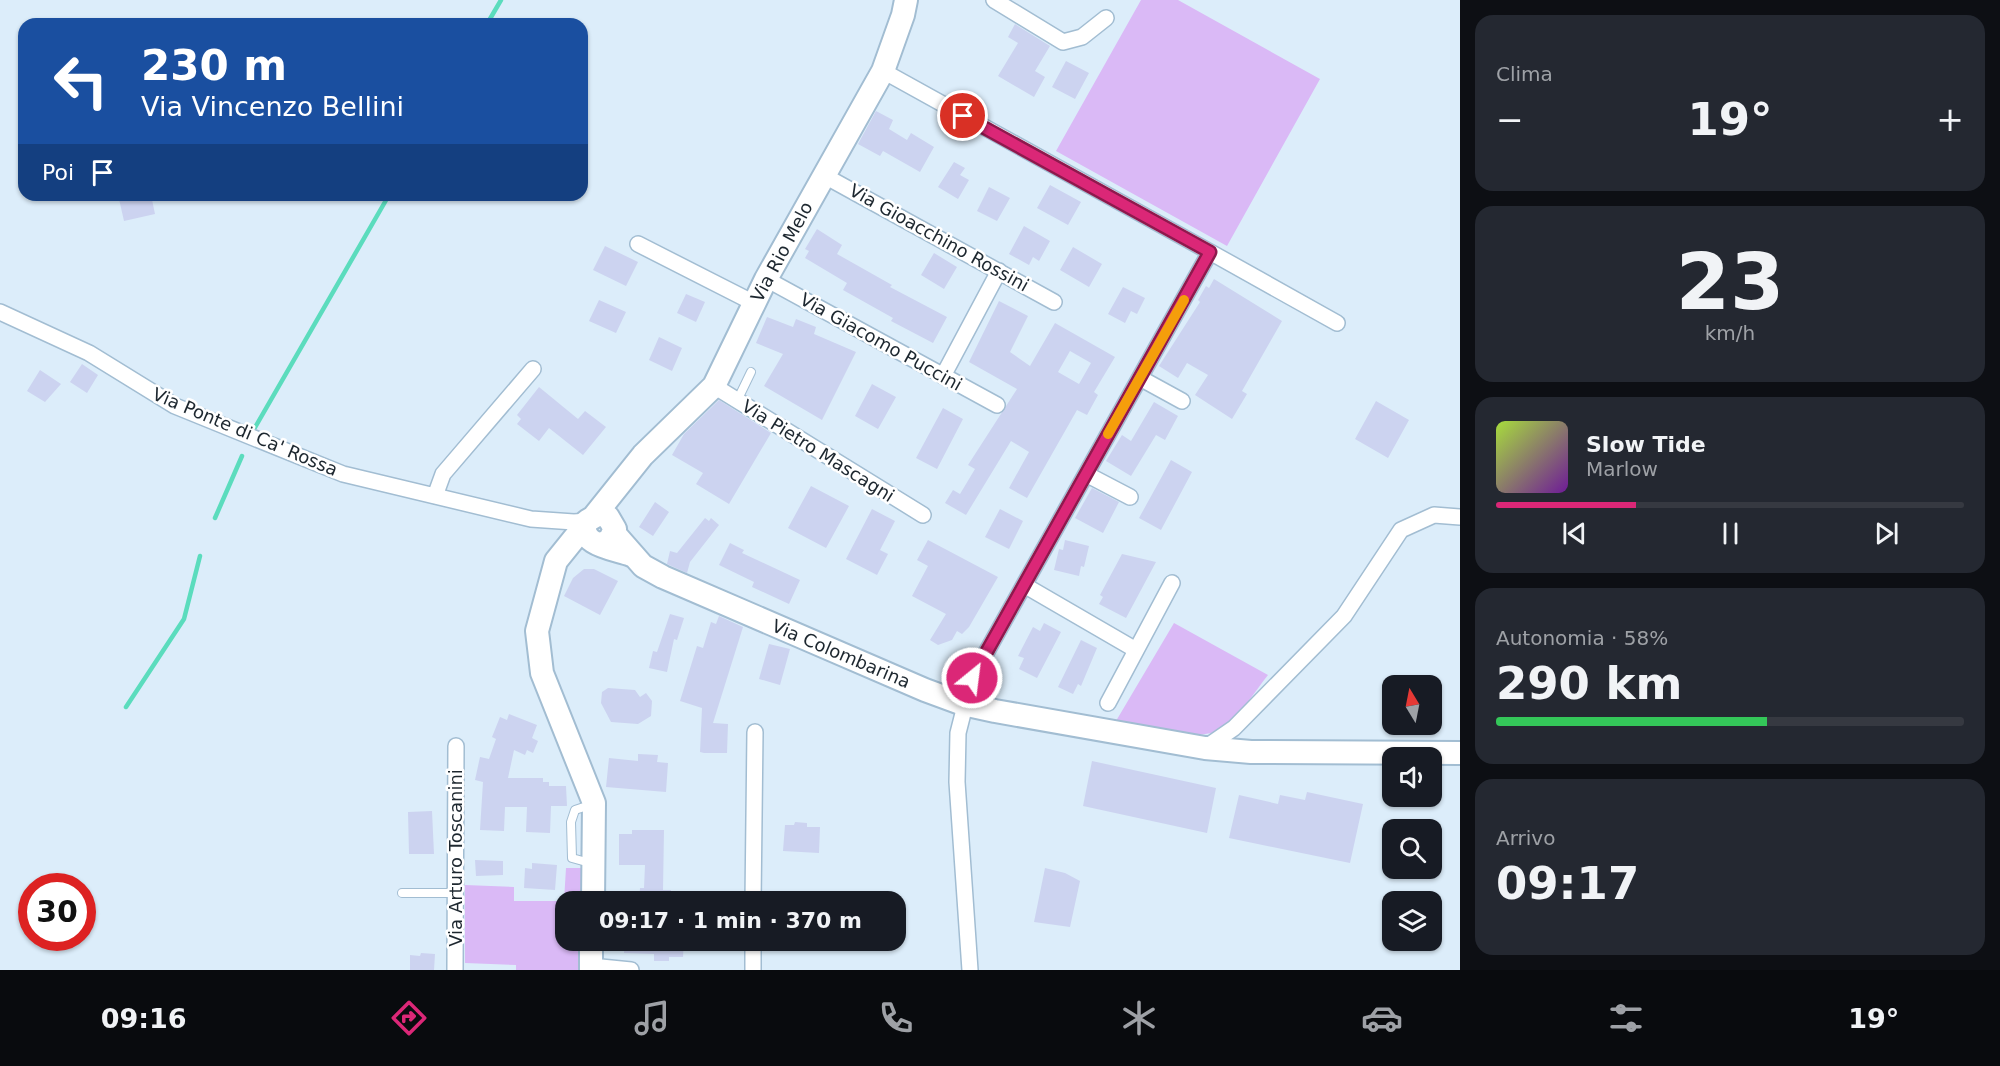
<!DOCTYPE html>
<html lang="it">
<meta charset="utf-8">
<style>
:root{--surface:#171b24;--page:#242831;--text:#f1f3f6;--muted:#9ea1a6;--line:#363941;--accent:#db2777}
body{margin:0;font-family:"DejaVu Sans",sans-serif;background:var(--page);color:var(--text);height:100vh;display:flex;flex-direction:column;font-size:22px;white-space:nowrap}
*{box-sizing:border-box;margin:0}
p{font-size:20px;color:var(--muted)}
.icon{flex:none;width:33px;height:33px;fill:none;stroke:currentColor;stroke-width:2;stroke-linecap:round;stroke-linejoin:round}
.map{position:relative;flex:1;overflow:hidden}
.drawer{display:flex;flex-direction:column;gap:15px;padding:15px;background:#0d0f14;width:540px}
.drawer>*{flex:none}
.hud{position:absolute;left:18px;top:18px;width:570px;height:183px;border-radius:18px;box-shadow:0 2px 4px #0004;background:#1a4fa0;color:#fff;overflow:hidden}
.needle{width:39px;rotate:350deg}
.fabs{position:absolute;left:1382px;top:675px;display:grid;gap:12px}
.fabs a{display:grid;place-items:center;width:60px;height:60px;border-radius:12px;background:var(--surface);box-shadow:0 2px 4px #0004;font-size:30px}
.speed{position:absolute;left:18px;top:873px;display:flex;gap:12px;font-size:30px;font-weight:700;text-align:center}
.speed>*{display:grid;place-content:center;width:78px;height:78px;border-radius:50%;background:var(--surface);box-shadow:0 2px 4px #0004;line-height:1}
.speed .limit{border:9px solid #d22;background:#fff;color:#111}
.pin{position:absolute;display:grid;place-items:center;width:51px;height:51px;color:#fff;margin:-26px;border:3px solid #fff;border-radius:50%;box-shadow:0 2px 6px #0007}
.me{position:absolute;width:66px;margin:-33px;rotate:29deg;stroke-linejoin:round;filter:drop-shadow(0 0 4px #0008)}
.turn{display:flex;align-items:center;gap:21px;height:126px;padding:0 24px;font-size:27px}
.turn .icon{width:78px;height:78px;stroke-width:2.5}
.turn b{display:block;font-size:42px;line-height:51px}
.then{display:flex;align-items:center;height:57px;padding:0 24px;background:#0003;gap:12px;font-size:22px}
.big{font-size:45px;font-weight:600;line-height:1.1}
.drawer .widget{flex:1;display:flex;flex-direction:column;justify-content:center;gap:9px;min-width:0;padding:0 21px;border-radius:18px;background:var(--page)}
.drawer .dial{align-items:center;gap:0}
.dial b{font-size:78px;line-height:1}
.song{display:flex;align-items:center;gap:18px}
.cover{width:72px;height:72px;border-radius:9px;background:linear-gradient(135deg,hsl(80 70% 55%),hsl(280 70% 35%))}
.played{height:6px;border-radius:3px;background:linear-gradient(90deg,var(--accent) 30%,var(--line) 30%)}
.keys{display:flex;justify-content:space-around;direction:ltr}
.heat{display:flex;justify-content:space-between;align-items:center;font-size:33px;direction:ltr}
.charge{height:9px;border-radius:4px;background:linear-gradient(90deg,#34c759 58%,var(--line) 0)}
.trip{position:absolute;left:555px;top:891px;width:351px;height:60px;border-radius:18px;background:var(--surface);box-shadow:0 2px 4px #0004;font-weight:600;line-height:60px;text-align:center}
.menu{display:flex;height:96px;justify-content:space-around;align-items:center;background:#090b0e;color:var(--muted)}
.menu .icon{width:42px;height:42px}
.menu .on{color:var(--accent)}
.menu b{font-size:27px;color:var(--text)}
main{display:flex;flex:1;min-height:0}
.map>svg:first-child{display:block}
.green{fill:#dab9f6}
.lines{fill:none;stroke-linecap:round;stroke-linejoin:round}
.stream{stroke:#5bdcbd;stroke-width:4.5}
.building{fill:#ccd3f0;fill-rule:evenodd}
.lane-casing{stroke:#a2bdd2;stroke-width:10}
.street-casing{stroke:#a2bdd2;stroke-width:18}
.secondary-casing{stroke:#a2bdd2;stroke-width:26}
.lane{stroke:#fff;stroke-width:8}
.street{stroke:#fff;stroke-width:15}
.secondary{stroke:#fff;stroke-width:22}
.route-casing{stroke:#8e194d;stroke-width:15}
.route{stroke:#db2777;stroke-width:10}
.slow{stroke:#f59e0b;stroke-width:10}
.labels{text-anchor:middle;stroke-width:5;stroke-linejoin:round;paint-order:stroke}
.street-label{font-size:18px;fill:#1d272f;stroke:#fff}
</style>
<main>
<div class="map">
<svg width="1460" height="970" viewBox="0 0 1460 970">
<rect width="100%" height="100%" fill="#dcedfa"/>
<!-- green -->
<path class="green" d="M1141 0H1178L1320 79 1227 246 1056 151Z
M1174 623 1268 675C1255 691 1242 713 1226 726 1200 746 1145 727 1116 721Z
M566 868H581V901L566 902V940L582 941 584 970H516V965L465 963V885L514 887V901H564Z"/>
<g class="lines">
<!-- stream -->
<path class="stream" d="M487 24 501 0
M253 431 389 195
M215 518 242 456
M126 707 184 619 200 556"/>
</g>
<!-- building -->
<path class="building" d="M1015 24 1050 46 1035 71 1045 77 1034 97 998 76 1018 43 1008 37Z
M1066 61 1089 73 1075 99 1052 87Z
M876 111 893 120 889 129 907 140 911 133 934 147 920 172 883 151 880 156 858 144Z
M954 162 965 168 960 175 969 180 958 199 938 187Z
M1050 185 1081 202 1068 225 1037 208Z
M989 187 1010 198 997 221 977 211Z
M127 195H151L155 214 124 221 119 199 128 197Z
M1024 226 1050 241 1039 261 1033 257 1029 265 1009 254Z
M817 229 842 245 837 254 892 285 890 287 947 317 933 343 891 321 893 318 843 290 847 283 805 258 809 251 805 249Z
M605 246 638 262 626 286 593 270Z
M1073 247 1102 264 1089 287 1060 270Z
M934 253 957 267 944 289 921 275Z
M1214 279 1282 321 1242 391 1247 394 1232 419 1195 395 1208 375 1187 363 1178 378 1159 366 1200 302 1198 300 1206 286 1209 288Z
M1123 287 1145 298 1137 314 1131 311 1125 323 1108 314Z
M686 294 705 302 696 322 677 313Z
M599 300 626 312 616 333 589 321Z
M999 301 1028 316 1010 352 1030 366 1055 323 1115 357 1094 392 1098 395 1087 415 1077 410 1027 498 1009 488 1029 452 1011 441 966 515 945 503 953 490 960 494 975 469 968 465 1017 389 969 362ZM1070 351 1091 363 1079 384 1058 372Z
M767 317 793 327 796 319 816 327 814 334 856 352 822 420 764 386 783 354 756 343Z
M659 337 682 348 672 371 649 360Z
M82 364 98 375 87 393 70 382Z
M40 370 61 384 45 402 27 391Z
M872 384 896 397 878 429 855 416Z
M539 387 578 419 585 411 606 427 583 455 549 428 539 441 517 424 521 419 517 415Z
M719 400 771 433 729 504 696 484 703 473 672 455 684 434Z
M1376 401 1409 420 1388 458 1355 439Z
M1154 402 1178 416 1165 440 1156 435 1131 476 1106 461 1122 435 1131 441Z
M943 408 963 419 937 469 916 458Z
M1171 460 1192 472 1161 530 1139 518Z
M811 486 849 506 826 548 788 528Z
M1092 488 1119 502 1103 533 1075 518Z
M655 502 669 512 653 536 639 527Z
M872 509 895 521 880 550 888 554 877 575 846 559Z
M1000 509 1023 521 1009 549 985 537Z
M705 518 709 521 711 518 719 525 690 562 687 573 667 564 670 551 677 553Z
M928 540 998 577 969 627 962 634 957 631 952 640 938 645 930 640 946 614 912 596 928 566 917 560Z
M1065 540 1089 546 1084 567 1081 566 1079 576 1054 570 1059 549 1063 550Z
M730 543 744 550 742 553 800 580 789 604 752 587 754 582 719 565Z
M1122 554 1156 562 1126 618 1099 604 1103 597 1100 595Z
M584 569H594L618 581 600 615 564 596 573 578Z
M670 614 684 618 677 640 674 639 667 672 649 668 653 651 657 652Z
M719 616 743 627 713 723 728 724 727 753H704L700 752 702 708 680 701 697 646 703 648 711 622 716 624Z
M1044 623 1061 632 1037 678 1019 669 1024 658 1018 656 1033 627 1040 631Z
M1081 640 1097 648 1081 686 1078 684 1073 694 1058 687Z
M769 644 790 649 780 685 759 679Z
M608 688 635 690 640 697 646 693 652 701 651 716 638 724 611 722 601 703 602 692Z
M509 714 537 725 532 738 538 741 533 753 527 750 525 755 514 750 508 778H543V782H549V786H566L567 806H551L550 833 526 832 527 807H505L504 831 480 830 483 782 475 780 480 757 489 759 496 739 492 737 500 717 507 720Z
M638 754 658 755 657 762 668 763 666 792 606 787 609 758 638 761Z
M1092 761 1216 788 1207 833 1083 806Z
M1307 792 1363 804 1350 863 1229 838 1239 795 1278 804 1280 795 1305 800Z
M432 811 434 854H409L408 812Z
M795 822 807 823V827H820L819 853 783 851 785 825H794Z
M632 830H664L663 890H671L670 902H639L640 888H644L645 865H619V834H632Z
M475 860 503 861V875L476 876Z
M532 863 557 865 555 890 524 888 525 868 532 869Z
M1045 868 1065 873 1080 881 1070 927 1034 922Z
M625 940H684L683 957H669V961H654V954L624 953Z
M421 953 435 954 434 970H410V955L420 956Z"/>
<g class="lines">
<!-- lane casing -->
<g class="lane-casing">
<path id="lane" d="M737 401 751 372
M590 805 575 810 571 822 572 858 590 863
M402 893H455"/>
</g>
<!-- street casing -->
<g class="street-casing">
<path id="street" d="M994 0 1063 42 1082 37 1106 18
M883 71 1210 252 972 678 958 733 957 782 970 970
M823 175 1054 302
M638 244 754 303
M1210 252 1337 323
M766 279 997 405
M0 312 89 353 175 406 343 474 531 519 574 522 587 521
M943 376 999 271
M1140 378 1182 401
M714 386 923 515
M1086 474 1130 497
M435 496 443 474 533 369
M1024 585 1136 650
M1108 703 1172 583
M1205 748 1234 728 1344 616 1401 530 1434 515 1460 517
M753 902 755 732
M591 966 631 970
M455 970 456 746
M753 970V940"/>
</g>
<!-- secondary casing -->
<g class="secondary-casing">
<path id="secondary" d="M595 515 643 455 714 386 766 279 883 71 903 15 906 0
M585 525 556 561 537 631 542 673 594 803 593 902
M614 533 643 566 663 577 925 690 963 704 995 711 1205 748 1251 752 1460 753
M600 544 609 541 615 529 608 517 599 514 587 521C576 545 615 549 631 555
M591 970V940"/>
</g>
<!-- lane -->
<use href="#lane" class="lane"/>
<!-- street -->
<use href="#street" class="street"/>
<!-- secondary -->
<use href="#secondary" class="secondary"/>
</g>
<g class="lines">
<!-- route casing -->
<g class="route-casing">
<path id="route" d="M963 116 1210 252 972 678"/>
</g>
<!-- route -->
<use href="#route" class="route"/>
<!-- slow -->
<path class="slow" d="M1108 434 1184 300"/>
</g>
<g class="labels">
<!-- street labels -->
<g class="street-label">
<text transform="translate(939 238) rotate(29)" y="6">Via Gioacchino Rossini</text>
<text transform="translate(782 252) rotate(-62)" y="6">Via Rio Melo</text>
<text transform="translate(881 342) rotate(29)" y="6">Via Giacomo Puccini</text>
<text transform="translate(245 432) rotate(23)" y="6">Via Ponte di Ca' Rossa</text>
<text transform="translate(818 451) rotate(32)" y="6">Via Pietro Mascagni</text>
<text transform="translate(841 654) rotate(23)" y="6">Via Colombarina</text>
<text transform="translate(456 858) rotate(-90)" y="6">Via Arturo Toscanini</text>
</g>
</g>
</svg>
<div class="fabs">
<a><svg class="needle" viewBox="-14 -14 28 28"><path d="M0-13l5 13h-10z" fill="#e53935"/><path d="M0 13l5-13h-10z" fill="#9ea1a6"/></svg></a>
<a><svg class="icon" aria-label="sound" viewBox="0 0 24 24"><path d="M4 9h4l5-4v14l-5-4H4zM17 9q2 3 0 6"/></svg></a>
<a><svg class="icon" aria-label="search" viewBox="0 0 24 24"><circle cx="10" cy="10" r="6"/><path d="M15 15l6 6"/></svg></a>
<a><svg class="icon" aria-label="layers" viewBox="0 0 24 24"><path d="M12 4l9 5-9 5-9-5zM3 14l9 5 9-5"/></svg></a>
</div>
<div class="speed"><div class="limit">30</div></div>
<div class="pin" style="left:963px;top:116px;background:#d93025"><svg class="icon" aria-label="arrive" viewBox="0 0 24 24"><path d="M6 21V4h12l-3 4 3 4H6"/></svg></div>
<svg class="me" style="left:972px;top:678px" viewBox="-20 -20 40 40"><circle r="17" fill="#db2777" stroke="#fff" stroke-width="3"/><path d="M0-11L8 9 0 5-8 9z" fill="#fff"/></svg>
<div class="trip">09:17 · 1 min · 370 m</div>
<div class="hud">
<div class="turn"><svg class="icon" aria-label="left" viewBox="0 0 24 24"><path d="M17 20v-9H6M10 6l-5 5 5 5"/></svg><div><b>230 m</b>Via Vincenzo Bellini</div></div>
<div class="then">Poi<svg class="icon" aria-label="arrive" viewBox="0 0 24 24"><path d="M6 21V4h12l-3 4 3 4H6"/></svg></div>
</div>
</div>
<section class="drawer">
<div class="widget"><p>Clima</p>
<div class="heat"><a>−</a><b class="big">19°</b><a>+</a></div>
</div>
<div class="widget dial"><b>23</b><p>km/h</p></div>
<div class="widget">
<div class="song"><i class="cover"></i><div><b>Slow Tide</b><p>Marlow</p></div></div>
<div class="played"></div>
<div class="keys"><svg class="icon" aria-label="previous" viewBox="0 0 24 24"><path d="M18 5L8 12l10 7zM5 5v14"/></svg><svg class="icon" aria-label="pause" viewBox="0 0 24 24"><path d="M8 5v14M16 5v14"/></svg><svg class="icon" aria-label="next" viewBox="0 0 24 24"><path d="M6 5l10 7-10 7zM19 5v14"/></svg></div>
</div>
<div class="widget"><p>Autonomia · 58%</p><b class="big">290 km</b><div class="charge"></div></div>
<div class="widget"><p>Arrivo</p><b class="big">09:17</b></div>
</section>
</main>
<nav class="menu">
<b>09:16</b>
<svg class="icon on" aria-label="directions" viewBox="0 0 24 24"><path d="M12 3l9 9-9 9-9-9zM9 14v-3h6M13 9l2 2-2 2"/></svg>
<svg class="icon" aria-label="music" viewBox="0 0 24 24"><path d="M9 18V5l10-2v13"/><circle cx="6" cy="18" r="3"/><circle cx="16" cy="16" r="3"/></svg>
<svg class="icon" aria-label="phone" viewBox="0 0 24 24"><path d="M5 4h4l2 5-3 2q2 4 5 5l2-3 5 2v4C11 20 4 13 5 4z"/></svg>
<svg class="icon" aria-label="climate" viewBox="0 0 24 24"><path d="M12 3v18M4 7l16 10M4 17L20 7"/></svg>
<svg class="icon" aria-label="car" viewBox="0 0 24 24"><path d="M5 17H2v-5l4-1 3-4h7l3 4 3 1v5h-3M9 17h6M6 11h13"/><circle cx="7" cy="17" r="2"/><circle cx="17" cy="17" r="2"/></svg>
<svg class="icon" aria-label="filters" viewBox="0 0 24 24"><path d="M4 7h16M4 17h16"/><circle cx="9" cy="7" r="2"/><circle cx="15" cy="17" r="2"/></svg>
<b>19°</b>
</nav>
